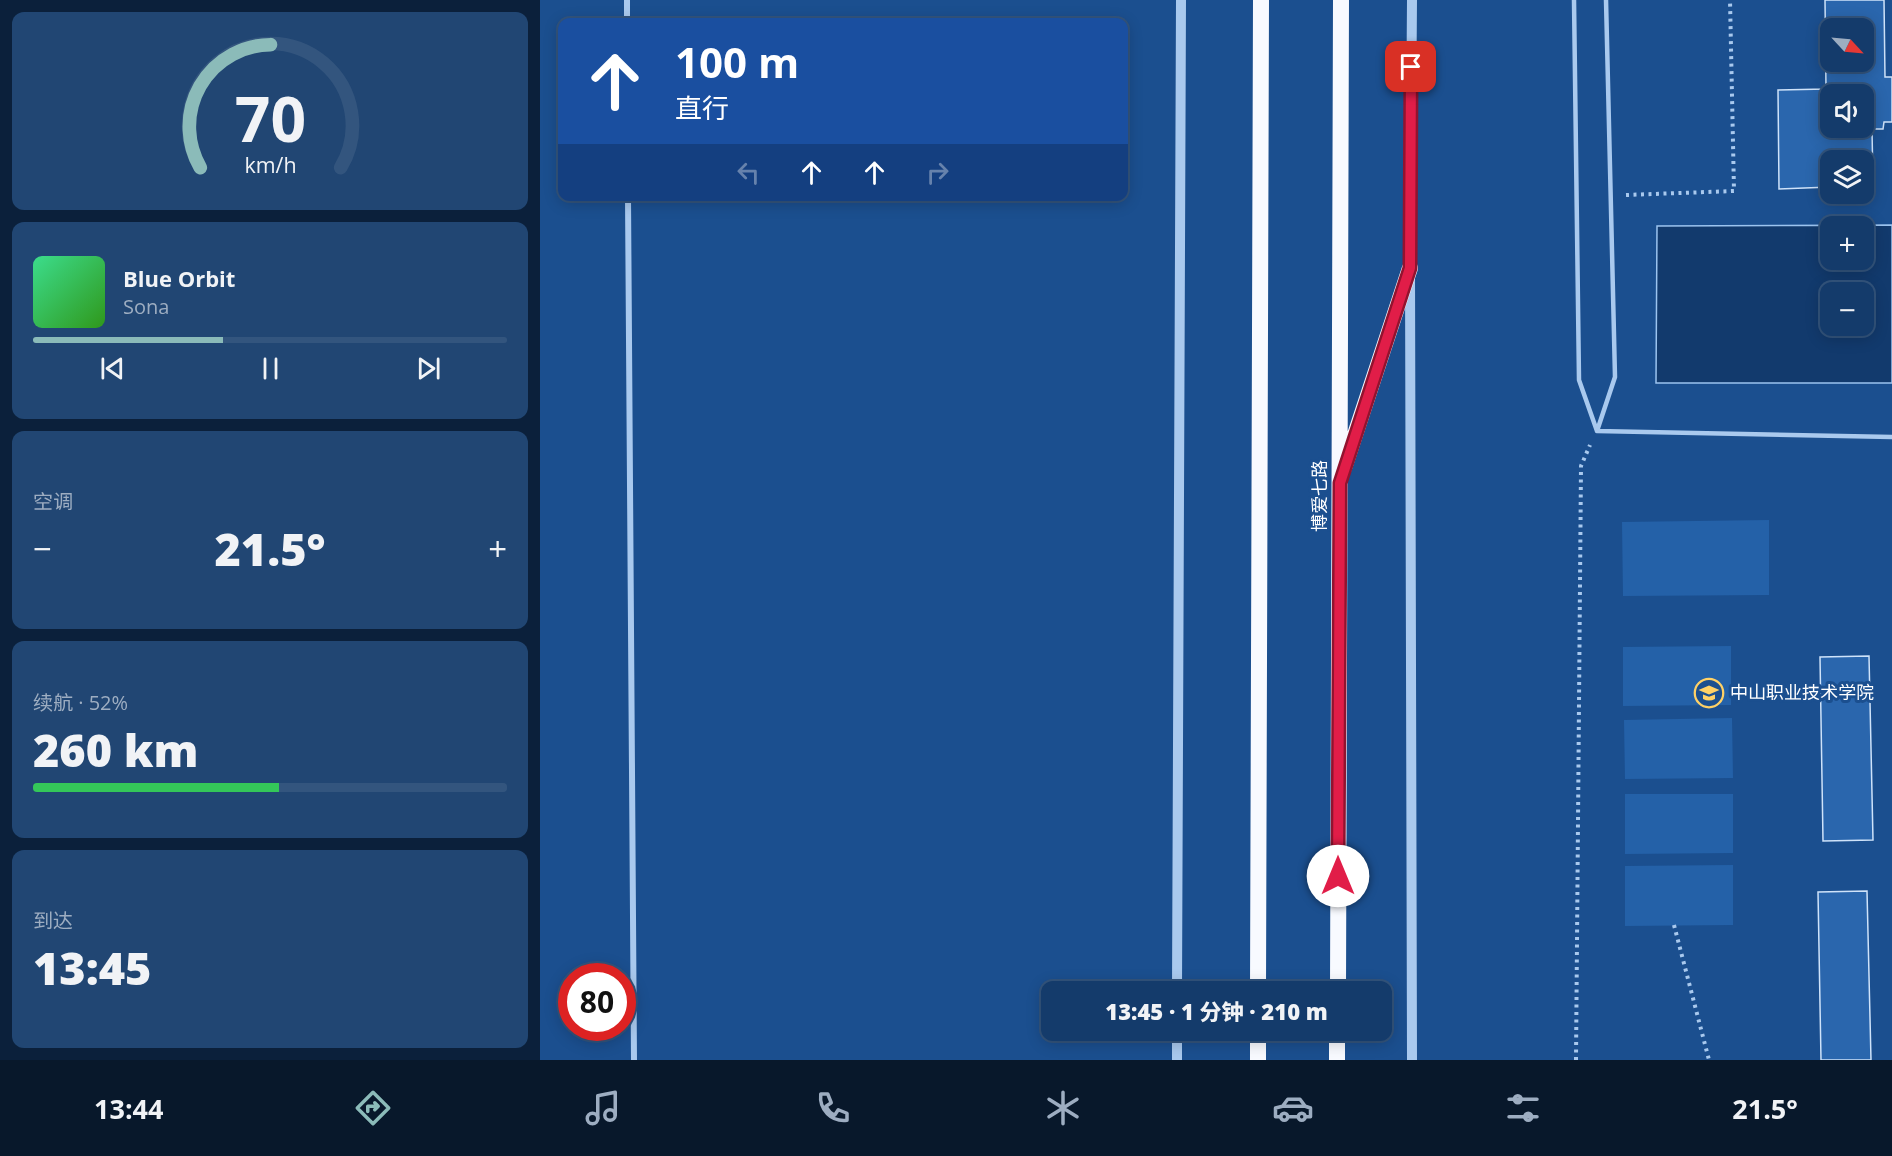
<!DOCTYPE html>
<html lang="zh">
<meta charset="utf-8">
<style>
:root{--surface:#143b6b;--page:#214673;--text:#f1f3f6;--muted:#9dadc1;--line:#33557e;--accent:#8bbbb9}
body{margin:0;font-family:"Open Sans","Noto Sans SC",sans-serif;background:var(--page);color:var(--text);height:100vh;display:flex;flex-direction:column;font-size:22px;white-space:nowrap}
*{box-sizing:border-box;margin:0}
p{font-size:20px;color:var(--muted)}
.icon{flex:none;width:33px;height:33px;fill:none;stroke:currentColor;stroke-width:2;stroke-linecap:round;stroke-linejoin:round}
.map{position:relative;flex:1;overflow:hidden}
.sheet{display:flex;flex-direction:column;gap:12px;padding:12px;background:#0b203b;width:540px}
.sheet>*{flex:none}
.top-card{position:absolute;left:18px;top:18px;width:570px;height:183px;border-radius:12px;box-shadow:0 3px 15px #0003,0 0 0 2px var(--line);background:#1a4fa0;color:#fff;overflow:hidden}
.needle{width:39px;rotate:116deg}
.tools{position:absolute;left:1280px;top:18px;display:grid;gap:12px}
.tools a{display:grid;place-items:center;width:54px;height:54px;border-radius:12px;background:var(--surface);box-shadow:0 3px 15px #0003,0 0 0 2px var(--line);font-size:30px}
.speed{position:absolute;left:18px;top:963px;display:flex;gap:12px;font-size:30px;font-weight:700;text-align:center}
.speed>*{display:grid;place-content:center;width:78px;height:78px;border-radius:50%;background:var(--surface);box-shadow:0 3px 15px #0003,0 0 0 2px var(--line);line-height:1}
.speed .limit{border:9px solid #d22;background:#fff;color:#111}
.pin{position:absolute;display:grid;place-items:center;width:51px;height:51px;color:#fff;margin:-26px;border-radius:12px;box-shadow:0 3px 9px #0006}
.me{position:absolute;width:66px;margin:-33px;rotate:0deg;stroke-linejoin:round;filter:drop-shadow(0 0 4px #0008)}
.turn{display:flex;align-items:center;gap:21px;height:126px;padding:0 18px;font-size:27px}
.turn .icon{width:78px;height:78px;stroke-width:2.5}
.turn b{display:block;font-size:42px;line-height:51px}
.lanes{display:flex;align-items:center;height:57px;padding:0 18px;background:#0003;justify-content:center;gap:30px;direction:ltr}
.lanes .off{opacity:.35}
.big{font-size:45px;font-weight:800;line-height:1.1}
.sheet .card{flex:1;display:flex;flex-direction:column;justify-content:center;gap:9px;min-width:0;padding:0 21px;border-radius:12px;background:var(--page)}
.sheet .dial{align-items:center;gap:0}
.dial svg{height:156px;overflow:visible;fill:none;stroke:var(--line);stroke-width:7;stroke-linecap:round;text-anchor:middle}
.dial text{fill:var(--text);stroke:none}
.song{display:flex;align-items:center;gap:18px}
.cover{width:72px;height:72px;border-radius:9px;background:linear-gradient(135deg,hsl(150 70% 55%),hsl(110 70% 35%))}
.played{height:6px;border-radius:3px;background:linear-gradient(90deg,var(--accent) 40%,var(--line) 40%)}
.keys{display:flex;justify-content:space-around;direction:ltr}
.heat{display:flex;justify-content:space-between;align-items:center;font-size:33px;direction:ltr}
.charge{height:9px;border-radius:4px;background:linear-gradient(90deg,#34c759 52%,var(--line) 0)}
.trip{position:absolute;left:501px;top:981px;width:351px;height:60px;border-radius:12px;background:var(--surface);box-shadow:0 3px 15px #0003,0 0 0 2px var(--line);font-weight:800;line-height:60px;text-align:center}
.menu{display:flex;height:96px;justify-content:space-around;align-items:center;background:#08182b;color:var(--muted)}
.menu .icon{width:42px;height:42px}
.menu .selected{color:var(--accent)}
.menu b{font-size:27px;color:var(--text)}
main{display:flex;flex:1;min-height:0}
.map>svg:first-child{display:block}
.green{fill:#2461a8}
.water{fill:#123a6d;stroke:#9cc4f0;stroke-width:1.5;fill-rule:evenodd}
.building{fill:#2a66ad;stroke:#cfe3fa;stroke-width:1.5;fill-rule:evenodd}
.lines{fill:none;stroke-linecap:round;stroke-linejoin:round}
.path{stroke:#a9c9ee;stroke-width:4;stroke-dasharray:3 4.5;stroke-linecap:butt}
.service{stroke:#a9c9ee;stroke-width:4.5}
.minor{stroke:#a9c9ee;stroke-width:6}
.tertiary{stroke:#a9c9ee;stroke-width:10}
.trunk{stroke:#f8faff;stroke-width:16}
.route-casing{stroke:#92132f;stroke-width:15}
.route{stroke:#e11d48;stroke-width:10}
.labels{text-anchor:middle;stroke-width:6;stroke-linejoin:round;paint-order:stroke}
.street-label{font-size:18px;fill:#fff;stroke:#1b4f8f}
.poi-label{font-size:18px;fill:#fff;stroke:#1b4f8f;text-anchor:start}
</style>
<main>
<section class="sheet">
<div class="card dial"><svg viewBox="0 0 100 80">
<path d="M14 69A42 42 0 1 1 86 69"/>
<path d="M14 69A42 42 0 0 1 50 6" stroke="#8bbbb9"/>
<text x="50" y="56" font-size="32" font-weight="700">70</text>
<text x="50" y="72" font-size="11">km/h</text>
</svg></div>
<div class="card">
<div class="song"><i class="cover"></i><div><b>Blue Orbit</b><p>Sona</p></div></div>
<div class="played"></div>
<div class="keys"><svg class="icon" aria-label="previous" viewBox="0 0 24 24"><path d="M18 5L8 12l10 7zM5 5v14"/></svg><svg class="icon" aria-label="pause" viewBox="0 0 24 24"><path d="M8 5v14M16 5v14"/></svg><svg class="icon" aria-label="next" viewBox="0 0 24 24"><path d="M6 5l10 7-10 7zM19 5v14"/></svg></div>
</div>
<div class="card"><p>空调</p>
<div class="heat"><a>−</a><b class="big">21.5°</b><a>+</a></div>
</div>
<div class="card"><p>续航 · 52%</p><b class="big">260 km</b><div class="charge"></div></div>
<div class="card"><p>到达</p><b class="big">13:45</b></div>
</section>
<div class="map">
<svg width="1352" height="1060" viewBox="0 0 1352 1060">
<rect width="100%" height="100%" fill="#1b4f8f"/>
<!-- green -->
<path class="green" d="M1229 520V595L1083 596 1082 522Z
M1191 646V705L1083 706V647Z
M1192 718 1193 778 1085 779 1084 720Z
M1193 794V853L1085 854V794Z
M1193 865V925L1085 926V866Z"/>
<!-- water -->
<path class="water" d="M1352 225V383H1116L1117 226ZM1290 226H1323V260H1290ZM1290 292H1323V326H1290Z"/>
<!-- building -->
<path class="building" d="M1285 0H1344L1345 77H1352V122H1344L1343 129H1332L1333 185H1323V160H1290V187L1239 189 1238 90 1286 89ZM1290 28H1323V62H1290ZM1290 94H1323V128H1290Z
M1329 656 1333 840 1283 841 1280 657Z
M1327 891 1331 1060H1281L1278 892Z"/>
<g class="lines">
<!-- path -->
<path class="path" d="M1086 195 1194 191 1190 0
M1134 925 1169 1060
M1036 1060 1041 466 1050 445"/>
<!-- service -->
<path class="service" d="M1034 0 1039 380 1057 431
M1057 431 1075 377 1066 0
M1057 431 1352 437"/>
<!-- minor -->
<path class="minor" d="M87 0V22
M88 196 94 1060"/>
<!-- tertiary -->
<path class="tertiary" d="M872 0 870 268 872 1060
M637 992 641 0
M637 1060V1030"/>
<!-- trunk -->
<path class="trunk" d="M804 468 870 268
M718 992 721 0
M798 992 801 0
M718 1060V1030
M797 1060V1030"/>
</g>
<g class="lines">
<!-- route casing -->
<g class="route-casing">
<path id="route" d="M798 876 800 483 870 268 871 67"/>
</g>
<!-- route -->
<use href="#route" class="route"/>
</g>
<!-- icons -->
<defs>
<g id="university-ring" transform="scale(1.5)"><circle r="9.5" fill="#1b4f8f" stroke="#ffd166" stroke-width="1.5"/><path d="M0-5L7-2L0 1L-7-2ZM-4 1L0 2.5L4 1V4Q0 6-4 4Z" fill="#ffd166"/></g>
</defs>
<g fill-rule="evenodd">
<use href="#university-ring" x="1169" y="693"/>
</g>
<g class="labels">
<!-- street labels -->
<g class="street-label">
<text transform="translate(780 496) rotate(-90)" y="6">博爱七路</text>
</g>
<!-- poi labels -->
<g class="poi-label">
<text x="1190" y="699">中山职业技术学院</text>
</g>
</g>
</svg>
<div class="tools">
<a><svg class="needle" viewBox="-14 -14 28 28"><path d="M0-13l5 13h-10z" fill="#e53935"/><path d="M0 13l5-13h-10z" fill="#9dadc1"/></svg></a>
<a><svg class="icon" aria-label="sound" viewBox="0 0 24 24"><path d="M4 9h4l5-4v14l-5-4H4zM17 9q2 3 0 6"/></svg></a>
<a><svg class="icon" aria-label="layers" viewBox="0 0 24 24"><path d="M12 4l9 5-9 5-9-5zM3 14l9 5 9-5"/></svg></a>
<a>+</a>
<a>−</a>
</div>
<div class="speed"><div class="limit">80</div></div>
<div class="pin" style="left:871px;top:67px;background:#d93025"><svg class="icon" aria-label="arrive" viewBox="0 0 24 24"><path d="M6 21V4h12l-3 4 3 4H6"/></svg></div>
<svg class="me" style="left:798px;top:876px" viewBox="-20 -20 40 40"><circle r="19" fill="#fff"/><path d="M0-13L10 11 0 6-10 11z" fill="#e11d48"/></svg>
<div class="trip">13:45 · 1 分钟 · 210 m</div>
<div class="top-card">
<div class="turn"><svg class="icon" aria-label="ahead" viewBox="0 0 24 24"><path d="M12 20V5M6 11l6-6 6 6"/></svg><div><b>100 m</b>直行</div></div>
<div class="lanes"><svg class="icon off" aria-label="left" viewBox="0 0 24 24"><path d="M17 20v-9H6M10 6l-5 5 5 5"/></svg><svg class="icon" aria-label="ahead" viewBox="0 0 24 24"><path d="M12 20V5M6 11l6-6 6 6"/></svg><svg class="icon" aria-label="ahead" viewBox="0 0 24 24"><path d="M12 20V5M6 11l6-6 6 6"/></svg><svg class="icon off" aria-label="right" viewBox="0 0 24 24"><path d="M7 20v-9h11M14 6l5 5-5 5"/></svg></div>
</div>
</div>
</main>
<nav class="menu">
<b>13:44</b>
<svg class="icon selected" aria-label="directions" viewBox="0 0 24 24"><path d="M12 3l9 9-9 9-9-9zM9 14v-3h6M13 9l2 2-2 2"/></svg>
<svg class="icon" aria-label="music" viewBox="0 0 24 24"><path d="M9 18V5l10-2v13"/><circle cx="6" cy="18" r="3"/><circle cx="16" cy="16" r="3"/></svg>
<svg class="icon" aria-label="phone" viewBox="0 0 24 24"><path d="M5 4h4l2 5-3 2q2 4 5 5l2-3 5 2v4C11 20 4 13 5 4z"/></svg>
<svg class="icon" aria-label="climate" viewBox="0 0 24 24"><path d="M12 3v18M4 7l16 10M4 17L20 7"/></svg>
<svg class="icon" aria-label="car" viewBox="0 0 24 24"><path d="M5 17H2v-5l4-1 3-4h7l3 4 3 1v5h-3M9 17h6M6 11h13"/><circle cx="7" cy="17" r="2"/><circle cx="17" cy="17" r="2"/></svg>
<svg class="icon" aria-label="filters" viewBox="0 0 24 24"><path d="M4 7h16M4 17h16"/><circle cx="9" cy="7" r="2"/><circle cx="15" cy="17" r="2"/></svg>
<b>21.5°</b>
</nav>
